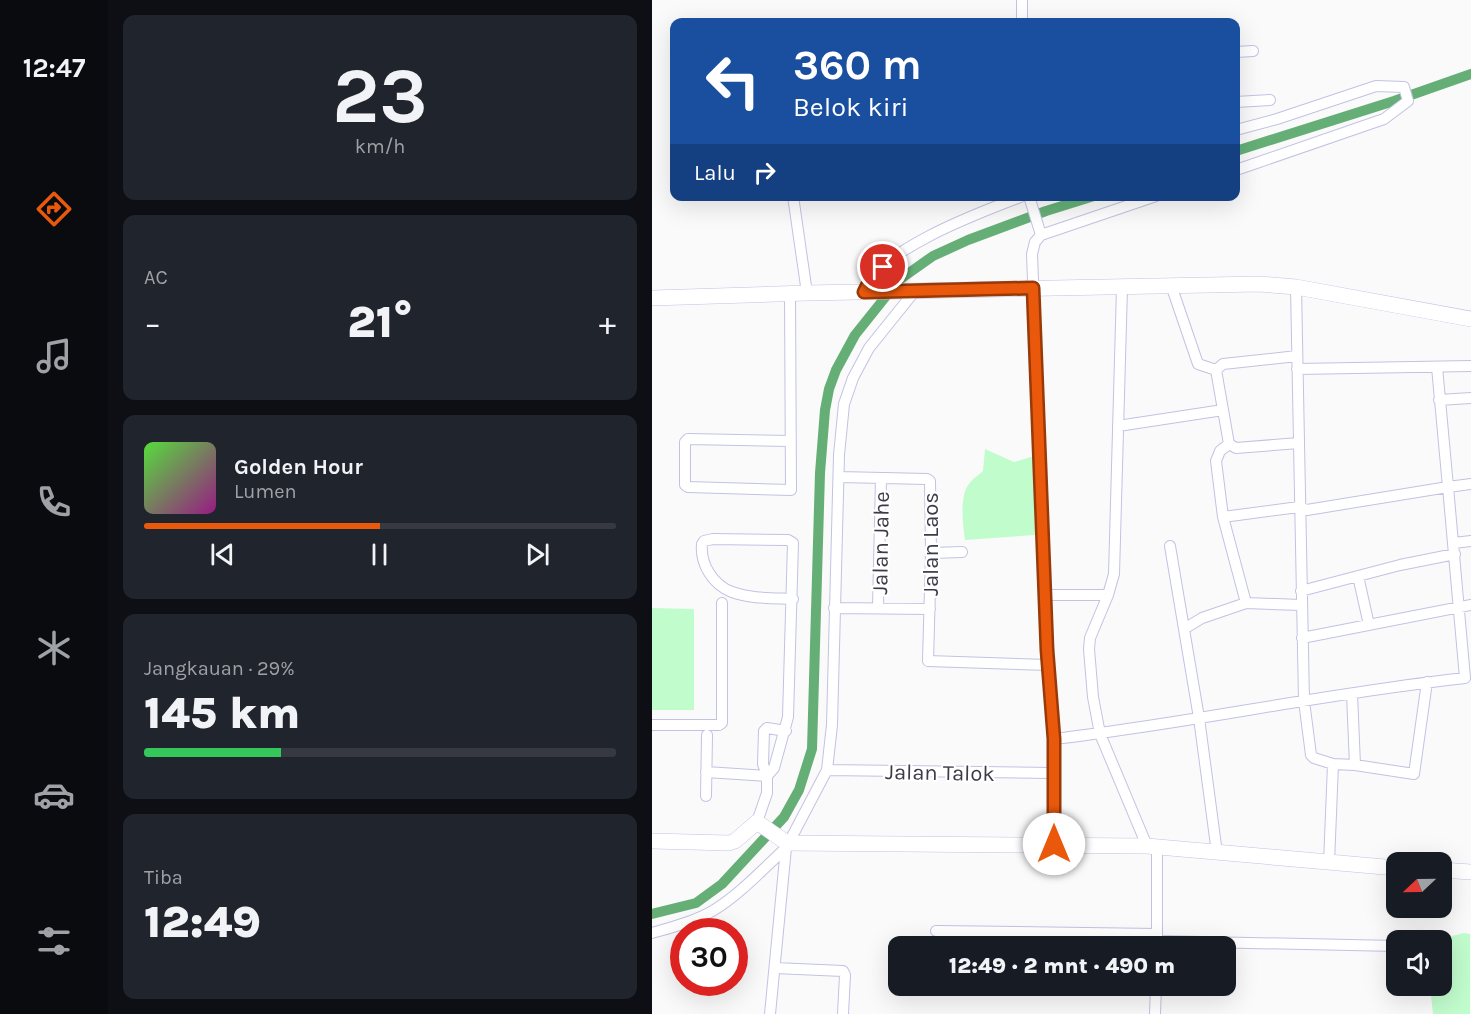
<!DOCTYPE html>
<html lang="id">
<meta charset="utf-8">
<style>
:root{--surface:#171b24;--page:#20242c;--text:#f1f3f6;--muted:#9ea1a6;--line:#363941;--accent:#ea580c}
body{margin:0;font-family:Karla,sans-serif;background:var(--page);color:var(--text);height:100vh;display:flex;flex-direction:column;font-size:22px;white-space:nowrap}
*{box-sizing:border-box;margin:0}
p{font-size:20px;color:var(--muted)}
.icon{flex:none;width:33px;height:33px;fill:none;stroke:currentColor;stroke-width:2;stroke-linecap:round;stroke-linejoin:round}
.map{position:relative;flex:1;overflow:hidden}
.sheet{display:flex;flex-direction:column;gap:15px;padding:15px;background:#0d0f14;width:544px}
.sheet>*{flex:none}
.banner{position:absolute;left:18px;top:18px;width:570px;height:183px;border-radius:12px;box-shadow:0 6px 24px #0002;background:#1a4fa0;color:#fff;overflow:hidden}
.needle{width:39px;rotate:248deg}
.buttons{position:absolute;left:734px;top:852px;display:grid;gap:12px}
.buttons a{display:grid;place-items:center;width:66px;height:66px;border-radius:12px;background:var(--surface);box-shadow:0 6px 24px #0002;font-size:30px}
.speed{position:absolute;left:18px;top:918px;display:flex;gap:12px;font-size:30px;font-weight:700;text-align:center}
.speed>*{display:grid;place-content:center;width:78px;height:78px;border-radius:50%;background:var(--surface);box-shadow:0 6px 24px #0002;line-height:1}
.speed .limit{border:9px solid #d22;background:#fff;color:#111}
.pin{position:absolute;display:grid;place-items:center;width:51px;height:51px;color:#fff;margin:-26px;border:3px solid #fff;border-radius:50%;box-shadow:0 2px 6px #0007}
.me{position:absolute;width:66px;margin:-33px;rotate:0deg;stroke-linejoin:round;filter:drop-shadow(0 0 4px #0008)}
.turn{display:flex;align-items:center;gap:21px;height:126px;padding:0 24px;font-size:27px}
.turn .icon{width:78px;height:78px;stroke-width:2.5}
.turn b{display:block;font-size:42px;line-height:51px}
.then{display:flex;align-items:center;height:57px;padding:0 24px;background:#0003;gap:12px;font-size:22px}
.big{font-size:45px;font-weight:800;line-height:1.1}
.sheet .widget{flex:1;display:flex;flex-direction:column;justify-content:center;gap:9px;min-width:0;padding:0 21px;border-radius:12px;background:var(--page)}
.sheet .dial{align-items:center;gap:0}
.dial b{font-size:78px;line-height:1}
.song{display:flex;align-items:center;gap:18px}
.cover{width:72px;height:72px;border-radius:9px;background:linear-gradient(135deg,hsl(110 70% 55%),hsl(310 70% 35%))}
.played{height:6px;border-radius:3px;background:linear-gradient(90deg,var(--accent) 50%,var(--line) 50%)}
.keys{display:flex;justify-content:space-around;direction:ltr}
.heat{display:flex;justify-content:space-between;align-items:center;font-size:33px;direction:ltr}
.charge{height:9px;border-radius:4px;background:linear-gradient(90deg,#34c759 29%,var(--line) 0)}
.trip{position:absolute;left:236px;top:936px;width:348px;height:60px;border-radius:12px;background:var(--surface);box-shadow:0 6px 24px #0002;font-weight:800;line-height:60px;text-align:center}
main{display:flex;flex:1;min-height:0}
.dock{display:flex;flex-direction:column;width:108px;justify-content:space-around;align-items:center;background:#090b0e;color:var(--muted)}
.dock .icon{width:42px;height:42px}
.dock .active{color:var(--accent)}
.dock b{font-size:27px;color:var(--text)}
.map>svg:first-child{display:block}
.green{fill:#c1fccd}
.lines{fill:none;stroke-linecap:round;stroke-linejoin:round}
.canal{stroke:#65af77;stroke-width:10}
.street-casing{stroke:#c2c2e3;stroke-width:12}
.secondary-casing{stroke:#c2c2e3;stroke-width:16}
.street{stroke:#fff;stroke-width:10}
.secondary{stroke:#fff;stroke-width:15}
.route-casing{stroke:#983908;stroke-width:15}
.route{stroke:#ea580c;stroke-width:10}
.labels{text-anchor:middle;stroke-width:4.5;stroke-linejoin:round;paint-order:stroke}
.street-label{font-size:22px;fill:#3b3b49;stroke:#fff}
</style>
<main>
<nav class="dock">
<b>12:47</b>
<svg class="icon active" aria-label="directions" viewBox="0 0 24 24"><path d="M12 3l9 9-9 9-9-9zM9 14v-3h6M13 9l2 2-2 2"/></svg>
<svg class="icon" aria-label="music" viewBox="0 0 24 24"><path d="M9 18V5l10-2v13"/><circle cx="6" cy="18" r="3"/><circle cx="16" cy="16" r="3"/></svg>
<svg class="icon" aria-label="phone" viewBox="0 0 24 24"><path d="M5 4h4l2 5-3 2q2 4 5 5l2-3 5 2v4C11 20 4 13 5 4z"/></svg>
<svg class="icon" aria-label="climate" viewBox="0 0 24 24"><path d="M12 3v18M4 7l16 10M4 17L20 7"/></svg>
<svg class="icon" aria-label="car" viewBox="0 0 24 24"><path d="M5 17H2v-5l4-1 3-4h7l3 4 3 1v5h-3M9 17h6M6 11h13"/><circle cx="7" cy="17" r="2"/><circle cx="17" cy="17" r="2"/></svg>
<svg class="icon" aria-label="filters" viewBox="0 0 24 24"><path d="M4 7h16M4 17h16"/><circle cx="9" cy="7" r="2"/><circle cx="15" cy="17" r="2"/></svg>
</nav>
<section class="sheet">
<div class="widget dial"><b>23</b><p>km/h</p></div>
<div class="widget"><p>AC</p>
<div class="heat"><a>−</a><b class="big">21°</b><a>+</a></div>
</div>
<div class="widget">
<div class="song"><i class="cover"></i><div><b>Golden Hour</b><p>Lumen</p></div></div>
<div class="played"></div>
<div class="keys"><svg class="icon" aria-label="previous" viewBox="0 0 24 24"><path d="M18 5L8 12l10 7zM5 5v14"/></svg><svg class="icon" aria-label="pause" viewBox="0 0 24 24"><path d="M8 5v14M16 5v14"/></svg><svg class="icon" aria-label="next" viewBox="0 0 24 24"><path d="M6 5l10 7-10 7zM19 5v14"/></svg></div>
</div>
<div class="widget"><p>Jangkauan · 29%</p><b class="big">145 km</b><div class="charge"></div></div>
<div class="widget"><p>Tiba</p><b class="big">12:49</b></div>
</section>
<div class="map">
<svg width="819" height="1014" viewBox="0 0 819 1014">
<rect width="100%" height="100%" fill="#fafafa"/>
<!-- green -->
<path class="green" d="M333 449 362 462 382 456 383 535 313 540C311 526 307 496 317 484 320 479 327 475 331 471Z
M0 608 42 609V710H0Z
M812 933 818 934V1014H781L778 986H789V944L800 936Z"/>
<g class="lines">
<!-- canal -->
<path class="canal" d="M584 151 742 101 819 74
M0 914 44 903 70 884 132 817 147 790 160 749 168 473 173 410 177 389 184 370 203 335 247 280 281 256 316 240 394 211 442 196"/>
<!-- street casing -->
<g class="street-casing">
<path id="street" d="M370 0V22
M584 52 601 51
M584 102 618 100
M584 130 625 119 724 86 752 87 756 101 732 119 584 170
M141 196 155 293
M377 196 389 235 383 242 380 254 395 650 402 739V845
M389 235 504 196
M519 285 546 364 564 370
M644 287 652 701 659 755 662 758 681 764 677 863
M470 288 462 574 456 595 438 638 437 649 441 697 448 734 495 846
M212 292C224 250 332 211 371 196
M138 294 139 490 36 487 33 485V442L36 439 139 441
M785 367 796 487 819 484
M645 369 819 366
M564 370 577 444 584 448 647 443
M564 370 571 364 645 356
M787 400 819 398
M466 426 571 410
M577 444 568 451 564 461 571 517 594 603
M187 477 275 479 278 481 279 553 276 661 396 665
M802 543 819 541
M518 546 547 718 565 853
M279 553 310 552
M706 576 717 625
M649 591 748 565 803 554
M394 595H456
M226 607 229 478
M182 608 278 609
M532 629 550 618 594 603 649 605
M650 638 819 605
M700 694 703 765
M0 725H67L70 723V603
M402 739C539 723 675 693 813 678L796 487 655 510 647 507 571 517
M681 764 703 765 762 774 775 682
M175 770 401 773
M54 772 115 776 111 764 112 731 115 728 134 731
M54 796 55 735
M105 822 115 793V776L122 768 136 717 141 543 136 540 61 539 52 541 50 544C48 564 61 585 80 592 99 599 122 598 141 599
M505 848V941
M284 931 505 934
M0 933C21 927 44 921 62 910 88 894 111 869 134 848
M505 941 744 946
M123 968 191 971 193 975 191 1014
M118 1014 134 848 175 770 180 725 187 455 192 404 201 378 217 348 262 292
M503 1014 504 986"/>
</g>
<!-- secondary casing -->
<g class="secondary-casing">
<path id="secondary" d="M0 298 155 293 607 284 644 287 819 319
M0 841 77 843 83 841 105 822 135 843 495 846 744 868
M789 870 819 872"/>
</g>
<!-- street -->
<use href="#street" class="street"/>
<!-- secondary -->
<use href="#secondary" class="secondary"/>
</g>
<g class="lines">
<!-- route casing -->
<g class="route-casing">
<path id="route" d="M231 267 219 278 212 292 381 288 395 650 402 739V844"/>
</g>
<!-- route -->
<use href="#route" class="route"/>
</g>
<g class="labels">
<!-- street labels -->
<g class="street-label">
<text transform="translate(228 543) rotate(-89)" y="8">Jalan Jahe</text>
<text transform="translate(278 544) rotate(-90)" y="8">Jalan Laos</text>
<text transform="translate(288 772) rotate(1)" y="8">Jalan Talok</text>
</g>
</g>
</svg>
<div class="buttons">
<a><svg class="needle" viewBox="-14 -14 28 28"><path d="M0-13l5 13h-10z" fill="#e53935"/><path d="M0 13l5-13h-10z" fill="#9ea1a6"/></svg></a>
<a><svg class="icon" aria-label="sound" viewBox="0 0 24 24"><path d="M4 9h4l5-4v14l-5-4H4zM17 9q2 3 0 6"/></svg></a>
</div>
<div class="speed"><div class="limit">30</div></div>
<div class="pin" style="left:231px;top:267px;background:#d93025"><svg class="icon" aria-label="arrive" viewBox="0 0 24 24"><path d="M6 21V4h12l-3 4 3 4H6"/></svg></div>
<svg class="me" style="left:402px;top:844px" viewBox="-20 -20 40 40"><circle r="19" fill="#fff"/><path d="M0-13L10 11 0 6-10 11z" fill="#ea580c"/></svg>
<div class="trip">12:49 · 2 mnt · 490 m</div>
<div class="banner">
<div class="turn"><svg class="icon" aria-label="left" viewBox="0 0 24 24"><path d="M17 20v-9H6M10 6l-5 5 5 5"/></svg><div><b>360 m</b>Belok kiri</div></div>
<div class="then">Lalu<svg class="icon" aria-label="right" viewBox="0 0 24 24"><path d="M7 20v-9h11M14 6l5 5-5 5"/></svg></div>
</div>
</div>
</main>
